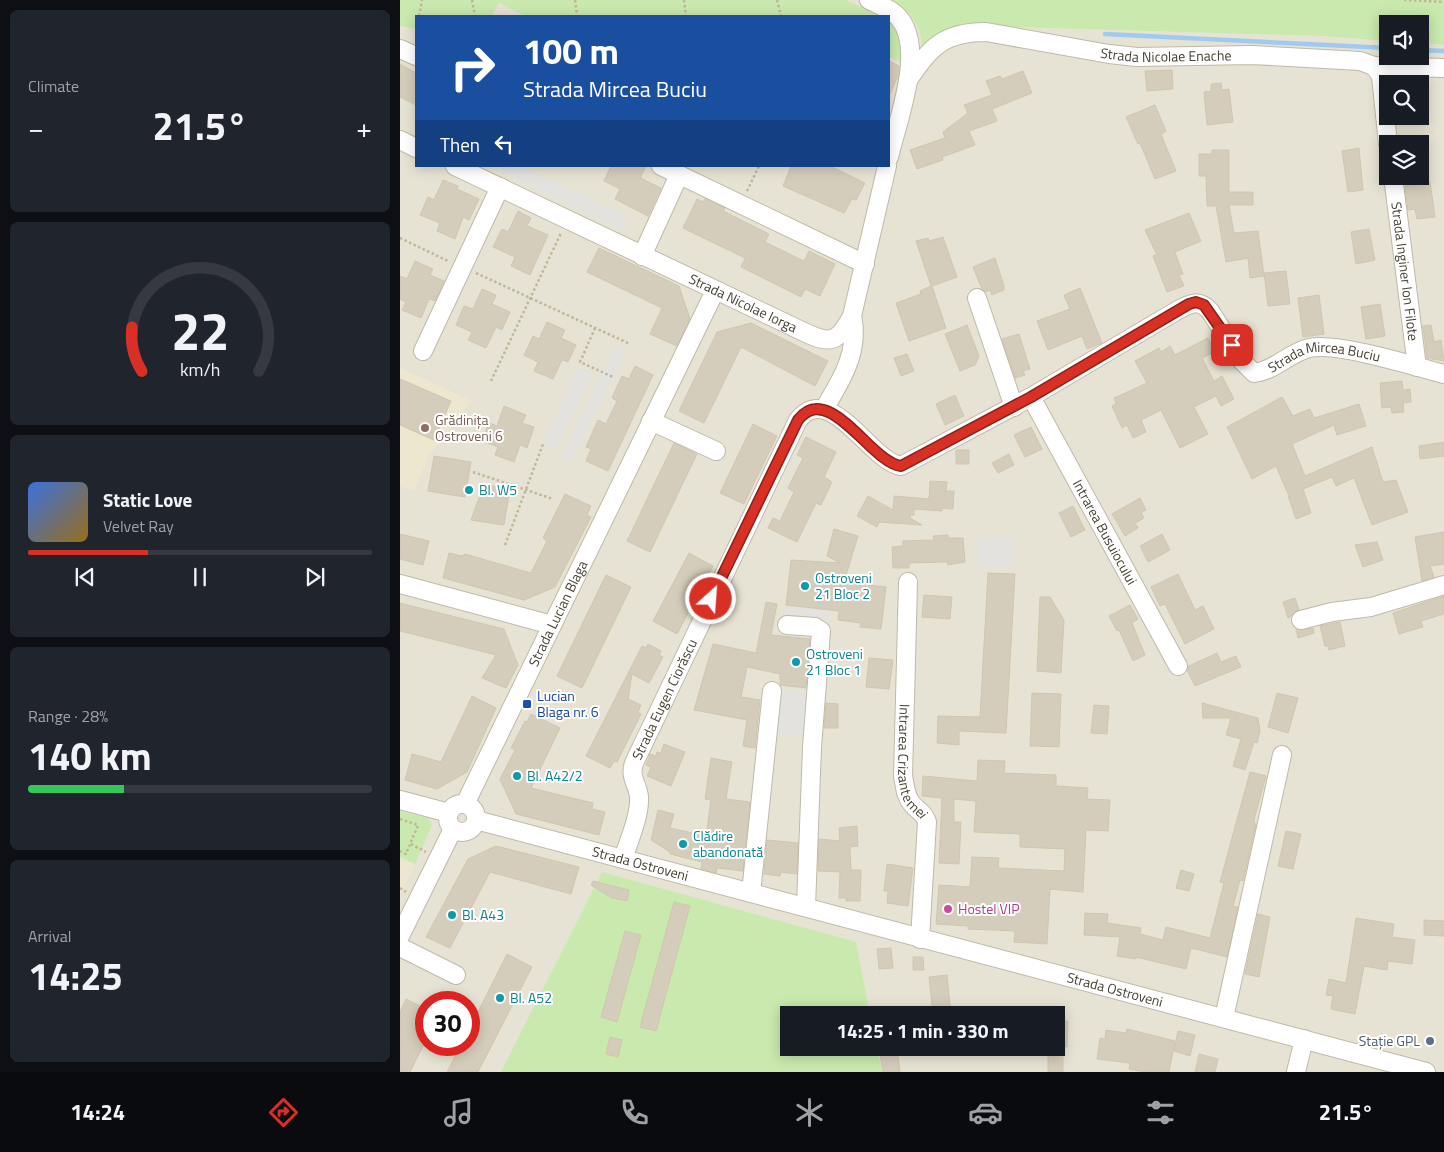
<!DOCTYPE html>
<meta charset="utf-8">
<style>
:root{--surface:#171b24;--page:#20242c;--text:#f1f3f6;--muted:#9ea1a6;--line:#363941;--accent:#d93025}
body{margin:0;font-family:"Titillium Web",sans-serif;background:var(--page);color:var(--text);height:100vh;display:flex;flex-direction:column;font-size:19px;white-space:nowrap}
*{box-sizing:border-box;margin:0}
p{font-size:16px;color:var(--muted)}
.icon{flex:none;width:28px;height:28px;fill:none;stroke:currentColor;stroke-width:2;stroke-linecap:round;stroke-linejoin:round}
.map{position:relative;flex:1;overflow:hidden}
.sheet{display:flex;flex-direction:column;gap:10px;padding:10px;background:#0d0f14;width:400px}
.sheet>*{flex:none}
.guide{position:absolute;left:15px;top:15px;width:475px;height:152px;border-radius:0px;box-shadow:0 2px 12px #0003;background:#1a4fa0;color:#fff;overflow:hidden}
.buttons{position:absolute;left:979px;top:15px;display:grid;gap:10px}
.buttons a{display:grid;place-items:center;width:50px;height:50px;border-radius:0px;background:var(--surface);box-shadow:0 2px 12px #0003;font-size:25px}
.speed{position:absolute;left:15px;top:991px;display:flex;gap:10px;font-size:25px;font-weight:700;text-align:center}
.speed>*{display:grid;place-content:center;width:65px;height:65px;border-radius:50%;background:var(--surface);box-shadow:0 2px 12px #0003;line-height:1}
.speed .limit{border:8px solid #d22;background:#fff;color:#111}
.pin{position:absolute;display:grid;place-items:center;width:42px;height:42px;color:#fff;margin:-21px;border-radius:10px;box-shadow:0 2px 8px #0006}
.me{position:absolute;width:55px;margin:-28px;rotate:26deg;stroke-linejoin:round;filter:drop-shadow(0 0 4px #0008)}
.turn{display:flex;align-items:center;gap:18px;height:105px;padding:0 25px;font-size:22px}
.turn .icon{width:65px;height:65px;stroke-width:2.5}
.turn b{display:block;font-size:35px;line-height:42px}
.then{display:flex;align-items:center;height:48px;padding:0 25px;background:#0003;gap:10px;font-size:19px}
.big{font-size:38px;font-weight:700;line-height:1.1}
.sheet .tile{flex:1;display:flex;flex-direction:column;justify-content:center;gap:8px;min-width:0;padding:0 18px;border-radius:8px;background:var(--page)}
.sheet .dial{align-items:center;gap:0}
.dial svg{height:130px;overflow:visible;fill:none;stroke:var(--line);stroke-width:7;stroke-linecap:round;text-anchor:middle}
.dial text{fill:var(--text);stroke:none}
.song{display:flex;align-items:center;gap:15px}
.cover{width:60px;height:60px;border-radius:8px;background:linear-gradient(135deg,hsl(220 70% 55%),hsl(40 70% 35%))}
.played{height:5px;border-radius:2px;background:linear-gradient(90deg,var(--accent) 35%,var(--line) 35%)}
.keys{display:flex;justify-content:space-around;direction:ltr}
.heat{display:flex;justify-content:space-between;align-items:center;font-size:28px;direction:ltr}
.charge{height:8px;border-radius:4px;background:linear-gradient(90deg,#34c759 28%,var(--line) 0)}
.trip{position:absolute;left:380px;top:1006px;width:285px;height:50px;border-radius:0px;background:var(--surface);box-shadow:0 2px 12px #0003;font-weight:700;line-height:50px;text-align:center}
.dock{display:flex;height:80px;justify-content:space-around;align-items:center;background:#090b0e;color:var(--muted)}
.dock .icon{width:35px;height:35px}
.dock .current{color:var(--accent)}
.dock b{font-size:22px;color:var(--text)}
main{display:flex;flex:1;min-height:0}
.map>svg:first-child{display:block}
.residential{fill:#e7e3d4;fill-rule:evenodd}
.education{fill:#ede7cf}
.green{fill:#c9e9ae}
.parking{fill:#e4e2de}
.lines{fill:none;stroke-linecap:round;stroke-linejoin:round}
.stream{stroke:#a1caf1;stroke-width:4.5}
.building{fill:#d5cdbb;stroke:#d0c6ae}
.minor-casing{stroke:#bfb9a8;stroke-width:20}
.path{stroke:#c1b699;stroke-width:2.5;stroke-dasharray:2.5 2.5;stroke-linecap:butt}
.minor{stroke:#fff;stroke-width:18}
.route-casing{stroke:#8d1f18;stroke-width:12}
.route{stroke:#d93025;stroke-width:9}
.education-dot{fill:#8d6e63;stroke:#fff;stroke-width:2}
.culture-dot{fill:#0f9aa8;stroke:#fff;stroke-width:2}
.transit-dot{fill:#1a4fb4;stroke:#fff;stroke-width:2}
.hotel-dot{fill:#d1479c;stroke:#fff;stroke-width:2}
.service-dot{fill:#5c6f8a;stroke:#fff;stroke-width:2}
.labels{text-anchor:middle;stroke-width:4;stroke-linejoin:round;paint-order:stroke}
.street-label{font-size:14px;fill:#464135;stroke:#fff}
.education-label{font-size:14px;fill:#785e54;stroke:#fff;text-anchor:start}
.culture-label{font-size:14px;fill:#0d838f;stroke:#fff;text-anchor:start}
.transit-label{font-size:14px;fill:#164399;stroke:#fff;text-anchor:start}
.hotel-label{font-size:14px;fill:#b23c85;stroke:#fff;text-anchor:start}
.service-label{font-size:14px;fill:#4e5e75;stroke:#fff;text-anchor:end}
</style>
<main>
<section class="sheet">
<div class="tile"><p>Climate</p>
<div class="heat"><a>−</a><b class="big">21.5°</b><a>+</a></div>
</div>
<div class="tile dial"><svg viewBox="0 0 100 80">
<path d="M14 69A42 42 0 1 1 86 69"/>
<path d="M14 69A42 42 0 0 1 8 42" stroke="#d93025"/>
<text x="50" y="56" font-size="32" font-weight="700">22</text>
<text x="50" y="72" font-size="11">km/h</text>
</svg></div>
<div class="tile">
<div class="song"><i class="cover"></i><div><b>Static Love</b><p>Velvet Ray</p></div></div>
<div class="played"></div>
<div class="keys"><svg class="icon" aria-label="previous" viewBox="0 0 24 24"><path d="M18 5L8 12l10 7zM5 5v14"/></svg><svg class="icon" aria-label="pause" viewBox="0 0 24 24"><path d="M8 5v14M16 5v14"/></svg><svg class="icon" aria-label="next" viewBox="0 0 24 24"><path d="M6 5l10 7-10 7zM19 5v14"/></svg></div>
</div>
<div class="tile"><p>Range · 28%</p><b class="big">140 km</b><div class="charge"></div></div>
<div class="tile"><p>Arrival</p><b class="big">14:25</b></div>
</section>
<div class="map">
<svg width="1044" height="1072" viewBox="0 0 1044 1072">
<rect width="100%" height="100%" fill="#f3f0e6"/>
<!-- residential -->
<path class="residential" d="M0 0H491L506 9 517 25 523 41 522 53 574 26 919 36 987 41 988 56H1020V43L1044 45V1072H0ZM16 16H489V166H16ZM988 84H1020V116H988ZM988 144H1020V176H988ZM26 1002H69V1045H26ZM389 1015H656V1048H389Z"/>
<!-- education -->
<path class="education" d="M0 368 72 401 29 456 14 490 0 486Z
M0 857 15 864 0 894Z"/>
<!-- green -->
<path class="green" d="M0 0H446L483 16H208L204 14 203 16H125L99 3 92 16H16V29L0 26Z
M491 0H1044V45L1020 43V24H988L987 41 919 36 574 26 522 54C524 29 512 13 491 0Z
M489 20C502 35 504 42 501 62L489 57Z
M0 811 28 818 32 825 15 864 0 857Z
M202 872 456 942 470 1015H389V1048H477L482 1072H101Z"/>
<!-- parking -->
<path class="parking" d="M88 166H122L230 218 223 232Z
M216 344 227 350 172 461 162 456Z
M177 367 192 373 156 451 143 444Z
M578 536 616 537 614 567 577 566Z
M385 606 430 610 427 640 383 636Z
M375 688 420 693 416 739 370 734Z"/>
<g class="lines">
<!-- stream -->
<path class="stream" d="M705 34 988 48
M1020 50 1044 51"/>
</g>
<!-- building -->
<path class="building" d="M489 61 499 66 498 76 489 96Z
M0 64 16 73V105L0 97Z
M772 70 773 89 747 91 745 71Z
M623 71 632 93 592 109 597 121 569 131 575 145 542 157 543 160 517 169 510 150 545 138 543 132 568 113 564 105 592 95 586 81 600 76 602 79Z
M821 83 822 90 829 89 833 122 807 125 804 92 811 91V84Z
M755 105 766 131 761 134 776 171 755 179 740 143 738 144 726 117Z
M959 148 963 190 948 192 942 151Z
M812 150H829V192H853V205H829L834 233 858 231 864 276 850 278 848 258 826 262 816 206H807L806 176H799V154H812Z
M211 166H246L240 178 261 188 248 216 215 199 220 189 204 181Z
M391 166H430L465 183 456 200 452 199 444 213 383 186Z
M43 180 58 186 57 189 79 199 69 220 63 217 55 239 37 231 40 223 20 215 28 197 34 200Z
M1030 182 1035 217 1017 219 1015 209 1008 210 1005 186Z
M297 199 303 202 305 199 325 208 323 211 369 234 365 242 404 261 409 251 435 264 420 296 405 289 401 297 341 267 345 258 283 228Z
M118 211 131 218 127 226 148 235 130 275 111 266 115 257 93 247 102 229 108 232Z
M789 213 801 241 775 252 783 274 779 275 784 286 767 292 753 256 757 255 745 230Z
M969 229 975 260 956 264 951 232Z
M543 237 557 277 532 286 546 328 509 341 496 303 521 294 520 291 531 286 516 241 528 238 529 241Z
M199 248 279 286 290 319 277 346 250 334 262 308 187 272Z
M595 258 604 286V290L592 295 590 290 585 292 582 289 573 267Z
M15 261 33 269 30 275 44 281 35 301 29 299 21 318 2 310 6 302 0 299V276L7 279Z
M886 271 890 304 868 306 864 273Z
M680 288 702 343 687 349 682 336 648 350 637 321 670 309 664 295Z
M82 289 96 295 92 304 110 312 102 330 96 327 86 348 68 340 72 332 56 325 64 306 73 309Z
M919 295 924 334 903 337 898 298Z
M980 304 985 336 966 339 961 307Z
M147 322 165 330 161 338 176 345 168 362 162 360 153 379 134 371 138 362 124 355 133 336 139 339Z
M351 323 428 361 415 386 341 347 304 423 279 411 317 332Z
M567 325 579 356 575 365 560 371 545 334Z
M1031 325 1034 342 1041 340 1044 361 1027 358 1023 326Z
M619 334 630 369 623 371 625 375 615 378 602 339Z
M808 338 814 352 802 358 814 381 822 376 834 399 821 406 816 396 794 407 808 434 780 448 761 410 741 420 746 432 733 438 727 425 722 428 712 406 716 404 714 398 747 383 735 361 759 348 761 352 770 346 775 355Z
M507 354 514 371 501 376 494 358Z
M235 366 253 375 208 471 186 461 191 449 186 447 198 420 206 424 217 401 212 398 222 376 229 379Z
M0 379 51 401 34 440 0 425Z
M1002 381 1003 390 1010 389 1011 402 1003 403 1004 412 992 413 991 407 982 408 980 383Z
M555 395 564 416 545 425 536 404Z
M882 397 893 416 910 409 914 418 959 404 966 426 937 435 934 425 892 444 905 476 972 447 983 482 996 480 1008 512 972 525 954 478 936 486 932 477 903 489 911 513 896 519 888 496H889L876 466 852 479 827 427Z
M104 406 126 415 122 423 134 427 127 448 120 445 114 462 95 455 98 447 82 441 89 423 97 426Z
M353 424 377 436 344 504 320 493Z
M631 427 642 449 625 457 614 435Z
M406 437 436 452 424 477 432 482 421 505 416 503 397 542 368 528 373 518 380 521 394 492 388 488 403 458 397 455Z
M1044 442V456L1020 459 1019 446Z
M274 443 297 454 250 552 227 541Z
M556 450H569V464H556Z
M609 454 614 465 598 473 592 463Z
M34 456 71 462 65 497 28 491Z
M530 481 547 482 546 491H554L553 509 542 508V511L514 509V515H510V518L522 525 479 522 477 527 457 516 468 496 493 510 494 496 529 499Z
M84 484 110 489 104 525 71 520Z
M165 494 191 506 187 515 191 517 155 587 124 600 43 578 49 553 62 556 65 554 131 573 147 541 143 538Z
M740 498 746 510 741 512 744 518 735 523 738 528 725 536 712 514Z
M673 506 685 530 671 537 659 513Z
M434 529 458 536 444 582 486 587 481 629 460 627 461 623 438 620 439 611 386 605 391 560 440 563 427 556Z
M1044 532V564L1030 566 1034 577 1022 581 1015 537Z
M0 534 29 541 23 565 0 559Z
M762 534 770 550 748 562 740 546Z
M548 535V538H563L565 562 548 565 547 562 509 563V568H493L492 547 503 546V541L534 540 533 536Z
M977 542 983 560 963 567 955 545Z
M289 553 313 566 277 634 253 621Z
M588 573 615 574 606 733 559 731V745L537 743 538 716 580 717Z
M778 574 795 610 803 606 814 629 785 644 765 604 760 606 751 587Z
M206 575 231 587 182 688 157 676Z
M524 595 552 597 550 619 522 617Z
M1044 596V614L1021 621 1023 627 999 634 993 613Z
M640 597H650L664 620 661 673 637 671Z
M895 598 899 610 888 618 883 602Z
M366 602 377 604 371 635 410 639 406 688 380 685V674L347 667 341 697 360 700 355 748 343 746 347 720 294 710 313 644 356 653Z
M0 603 104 629 118 665 106 688 82 678 96 655 0 631Z
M730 605 738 619 732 623 745 655 733 661 719 630 717 631 709 616Z
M940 622 945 646 929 650 928 646H925L920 626Z
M913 628 914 633 898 638 896 629 903 630Z
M248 644 261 651 259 655 263 657 249 683 232 674 228 699 241 705 238 712 241 714 217 762 214 761 210 768 186 756 242 646 246 648Z
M817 653 821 662 836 656 841 667 795 686 787 670 789 666Z
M469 658 493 660 489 689 466 687Z
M632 693 661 694 659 747 630 746Z
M877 693 898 698 888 733 868 727Z
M72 696 96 708 67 772 37 789 5 780 12 754 41 762Z
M426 703 438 704V728H424Z
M802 703 858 718 860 731 857 743 854 742 845 770 833 766 841 739 826 735 831 718H803Z
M694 705 709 706 707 734 691 733Z
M131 714 160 728 131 788 193 803 192 809 205 812 199 835 116 814 100 779 115 750 111 748 125 721 127 722Z
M264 744 285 752 271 786 247 776 251 767 246 765 250 754 256 756 257 752 261 753Z
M311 758 332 762 326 799 350 802 343 871 317 868 316 873 301 869 302 862 270 854V852L251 840 258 810 274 814 270 828 306 836 311 800 305 799Z
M578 760 605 761 604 773 656 775V786L688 788 687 799 710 800 708 831 686 830 683 892 650 889 647 944 614 942 615 931 568 929V926L536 924 539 885 570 887 572 857 599 858 598 868 664 871 665 849 620 847V834L574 832 576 801 554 799V822H561L559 864 539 863 542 798 522 796 523 776 577 781Z
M850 772 866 776 855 816 854 823 856 824 843 881 840 880 833 906 838 907 827 957 791 948 786 969 736 957V959L717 956 720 937 684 935 685 913 708 914 707 923 741 928 740 934 763 940 766 927 810 938 824 883 820 882Z
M457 826 458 846 450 847 451 870H461L460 901H446V898H439L440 872 418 871 419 839 440 841 439 828Z
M886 831 901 834 893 869 878 866Z
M367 840 398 843 397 874 381 872 380 876 364 874Z
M96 846 179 867 171 894 90 872 50 948 26 937 68 859Z
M487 864 513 868 508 906 487 903 488 891H484Z
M781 870 794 874 789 891 776 888Z
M193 881 229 890 227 901 212 898 191 885Z
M274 902 290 906 256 1031 240 1027Z
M858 914 870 917 859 977 845 974Z
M956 918 994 924 992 937 1015 940 1012 964 988 961 987 970 964 966 955 1014 931 1009 933 996 926 995 929 979 946 983Z
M1024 920 1044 921V936L1024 935Z
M225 931 241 935 217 1022 201 1017Z
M491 948 493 968 479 969 477 949Z
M107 954 132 967 78 1072H47L61 1045H69V1030Z
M513 957H523L524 970H513Z
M547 975 550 1006 545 1007 546 1015H533L529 977Z
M6 999 26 1009V1040L10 1072H0V1012Z
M656 1021H668L667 1047 656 1046Z
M727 1029 775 1041 769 1072H746L729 1069 730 1063 697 1059 700 1038 705 1039 706 1030 726 1033Z
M778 1031 795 1035 790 1056 774 1051Z
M210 1037 222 1040 218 1057 206 1054Z
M479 1048H497L500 1072H483Z
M648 1051H663V1072H648Z
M799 1054 818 1059 815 1072H795Z"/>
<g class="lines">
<!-- minor casing -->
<g class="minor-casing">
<g id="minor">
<path d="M469 0C479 5 492 9 499 18 526 49 497 122 489 157"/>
<path d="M0 49 16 56"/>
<path d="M974 66 981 76 988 144"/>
<path id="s1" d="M508 80C531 47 543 32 586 32L709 54 737 57 852 55 960 61 974 66 1044 68"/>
<path d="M0 140 16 148"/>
<path id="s2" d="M55 166 404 332C431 345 438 342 452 316L487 166"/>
<path d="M261 166 465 264"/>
<path id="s3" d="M993 176 1017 367"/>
<path d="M242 256 279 175"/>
<path d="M577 298 614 407"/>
<path d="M23 351 100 187"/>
<path id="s4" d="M631 397 778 666"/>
<path d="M424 409C441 381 460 351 452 316"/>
<path d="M251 421 316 451"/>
<path id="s5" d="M508 582 503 776C505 785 505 796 512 804 518 811 524 812 527 822L520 939"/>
<path d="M0 584 152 625"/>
<path d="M901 620 932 612 971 607 1044 585"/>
<path d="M387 625 415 627 421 631 412 747 406 907"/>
<path d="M0 800 49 813"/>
<path id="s6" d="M65 804 315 291"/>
<circle cx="62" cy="818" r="14"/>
<path id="s7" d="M76 820 1026 1072"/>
<path id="s8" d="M223 859C229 840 240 816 239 797 238 784 229 778 234 763L398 420C430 380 471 462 501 466L631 397 778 310C791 303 799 299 810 311L842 361 854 373C874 371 889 353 909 348 937 342 1014 366 1044 374"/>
<path d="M351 893 372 691"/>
<path d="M0 936 53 829"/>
<path d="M0 947 56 975"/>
<path d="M824 1018 882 755"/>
<path d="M896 1072 904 1039"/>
</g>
</g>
<!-- path -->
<path class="path" d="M72 0 75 16
M175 0 177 16
M284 0 286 16
M377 0 381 16
M1004 0 1044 2
M19 16 22 0
M347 191 359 166
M0 238 48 261
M76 273 230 344
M195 328 180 362 213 377
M91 381 161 233
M73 472 153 499
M105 545 143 444
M0 819 18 825 6 854 0 851
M11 844 26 852
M0 888 6 892"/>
<!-- minor -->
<use href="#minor" class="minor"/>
</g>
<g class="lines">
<!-- route casing -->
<g class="route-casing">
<path id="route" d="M311 599 398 420C429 380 471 463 501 466L631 397 789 304 796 302 804 305 832 345"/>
</g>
<!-- route -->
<use href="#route" class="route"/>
</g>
<!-- markers -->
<circle class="education-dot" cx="25" cy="428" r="5"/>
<g class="culture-dot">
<circle cx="69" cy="490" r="5"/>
<circle cx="405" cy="586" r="5"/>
<circle cx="396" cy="662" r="5"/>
<circle cx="117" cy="776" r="5"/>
<circle cx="283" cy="844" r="5"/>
<circle cx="52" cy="915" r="5"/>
<circle cx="100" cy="998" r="5"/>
</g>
<rect class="transit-dot" x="122" y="699" width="10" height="10" rx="2.5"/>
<circle class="hotel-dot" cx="548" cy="909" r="5"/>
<circle class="service-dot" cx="1030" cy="1041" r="5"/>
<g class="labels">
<!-- street labels -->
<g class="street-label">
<text dy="5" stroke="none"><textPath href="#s1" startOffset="279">Strada Nicolae Enache</textPath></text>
<text dy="5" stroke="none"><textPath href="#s3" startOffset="96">Strada Inginer Ion Filote</textPath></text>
<text dy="5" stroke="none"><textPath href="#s2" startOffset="319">Strada Nicolae Iorga</textPath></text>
<text dy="5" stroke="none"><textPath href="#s8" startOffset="1110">Strada Mircea Buciu</textPath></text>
<text dy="5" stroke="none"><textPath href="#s4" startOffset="154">Intrarea Busuiocului</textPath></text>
<text dy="5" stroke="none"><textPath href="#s6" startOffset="212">Strada Lucian Blaga</textPath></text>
<text dy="5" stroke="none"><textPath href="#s8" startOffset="170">Strada Eugen Ciorăscu</textPath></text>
<text dy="5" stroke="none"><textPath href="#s5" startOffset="182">Intrarea Crizantemei</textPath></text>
<text dy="5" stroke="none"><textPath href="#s7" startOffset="170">Strada Ostroveni</textPath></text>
<text dy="5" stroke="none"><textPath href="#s7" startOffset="661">Strada Ostroveni</textPath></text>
</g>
<!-- education labels -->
<g class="education-label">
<text x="35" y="425">Grădinița<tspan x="35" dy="16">Ostroveni 6</tspan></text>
</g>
<!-- culture labels -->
<g class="culture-label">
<text x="79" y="495">Bl. W5</text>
<text x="415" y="583">Ostroveni<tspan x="415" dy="16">21 Bloc 2</tspan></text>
<text x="406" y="659">Ostroveni<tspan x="406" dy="16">21 Bloc 1</tspan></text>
<text x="127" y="781">Bl. A42/2</text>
<text x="293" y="841">Clădire<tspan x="293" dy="16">abandonată</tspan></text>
<text x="62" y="920">Bl. A43</text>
<text x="110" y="1003">Bl. A52</text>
</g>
<!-- transit labels -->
<g class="transit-label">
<text x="137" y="701">Lucian<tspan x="137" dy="16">Blaga nr. 6</tspan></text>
</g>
<!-- hotel labels -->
<g class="hotel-label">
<text x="558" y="914">Hostel VIP</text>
</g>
<!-- service labels -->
<g class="service-label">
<text x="1020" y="1046">Stație GPL</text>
</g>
</g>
</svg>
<div class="buttons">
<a><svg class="icon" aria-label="sound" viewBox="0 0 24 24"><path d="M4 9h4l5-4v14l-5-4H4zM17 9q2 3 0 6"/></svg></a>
<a><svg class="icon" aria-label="search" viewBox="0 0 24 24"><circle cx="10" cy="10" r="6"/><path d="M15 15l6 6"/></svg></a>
<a><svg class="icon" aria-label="layers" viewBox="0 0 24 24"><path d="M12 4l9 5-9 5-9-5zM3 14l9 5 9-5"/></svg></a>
</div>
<div class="speed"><div class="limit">30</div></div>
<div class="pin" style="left:832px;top:345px;background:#d93025"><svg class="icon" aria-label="arrive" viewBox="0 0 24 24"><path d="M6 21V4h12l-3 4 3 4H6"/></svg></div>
<svg class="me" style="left:311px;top:599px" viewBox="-20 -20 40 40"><circle r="17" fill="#d93025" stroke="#fff" stroke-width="3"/><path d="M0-11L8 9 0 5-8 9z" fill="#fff"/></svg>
<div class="trip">14:25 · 1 min · 330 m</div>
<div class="guide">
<div class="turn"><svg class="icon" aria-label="right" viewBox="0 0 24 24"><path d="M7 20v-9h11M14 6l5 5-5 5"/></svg><div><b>100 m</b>Strada Mircea Buciu</div></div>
<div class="then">Then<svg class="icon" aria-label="left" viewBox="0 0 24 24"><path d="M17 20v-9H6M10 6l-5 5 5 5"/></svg></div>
</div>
</div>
</main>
<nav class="dock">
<b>14:24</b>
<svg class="icon current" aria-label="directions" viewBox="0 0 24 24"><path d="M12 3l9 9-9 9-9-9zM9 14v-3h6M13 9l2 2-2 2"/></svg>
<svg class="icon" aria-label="music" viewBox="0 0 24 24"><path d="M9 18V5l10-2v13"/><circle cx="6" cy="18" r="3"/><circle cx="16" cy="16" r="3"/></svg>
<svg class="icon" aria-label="phone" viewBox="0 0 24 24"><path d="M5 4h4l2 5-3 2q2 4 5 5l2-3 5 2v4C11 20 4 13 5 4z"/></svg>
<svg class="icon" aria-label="climate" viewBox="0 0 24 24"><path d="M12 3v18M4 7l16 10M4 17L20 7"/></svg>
<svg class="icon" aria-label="car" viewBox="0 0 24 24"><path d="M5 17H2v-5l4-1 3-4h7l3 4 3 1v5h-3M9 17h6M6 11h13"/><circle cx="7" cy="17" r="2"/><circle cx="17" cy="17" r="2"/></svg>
<svg class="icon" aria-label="filters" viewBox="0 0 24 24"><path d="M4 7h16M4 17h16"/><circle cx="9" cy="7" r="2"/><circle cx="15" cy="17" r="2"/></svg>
<b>21.5°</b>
</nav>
